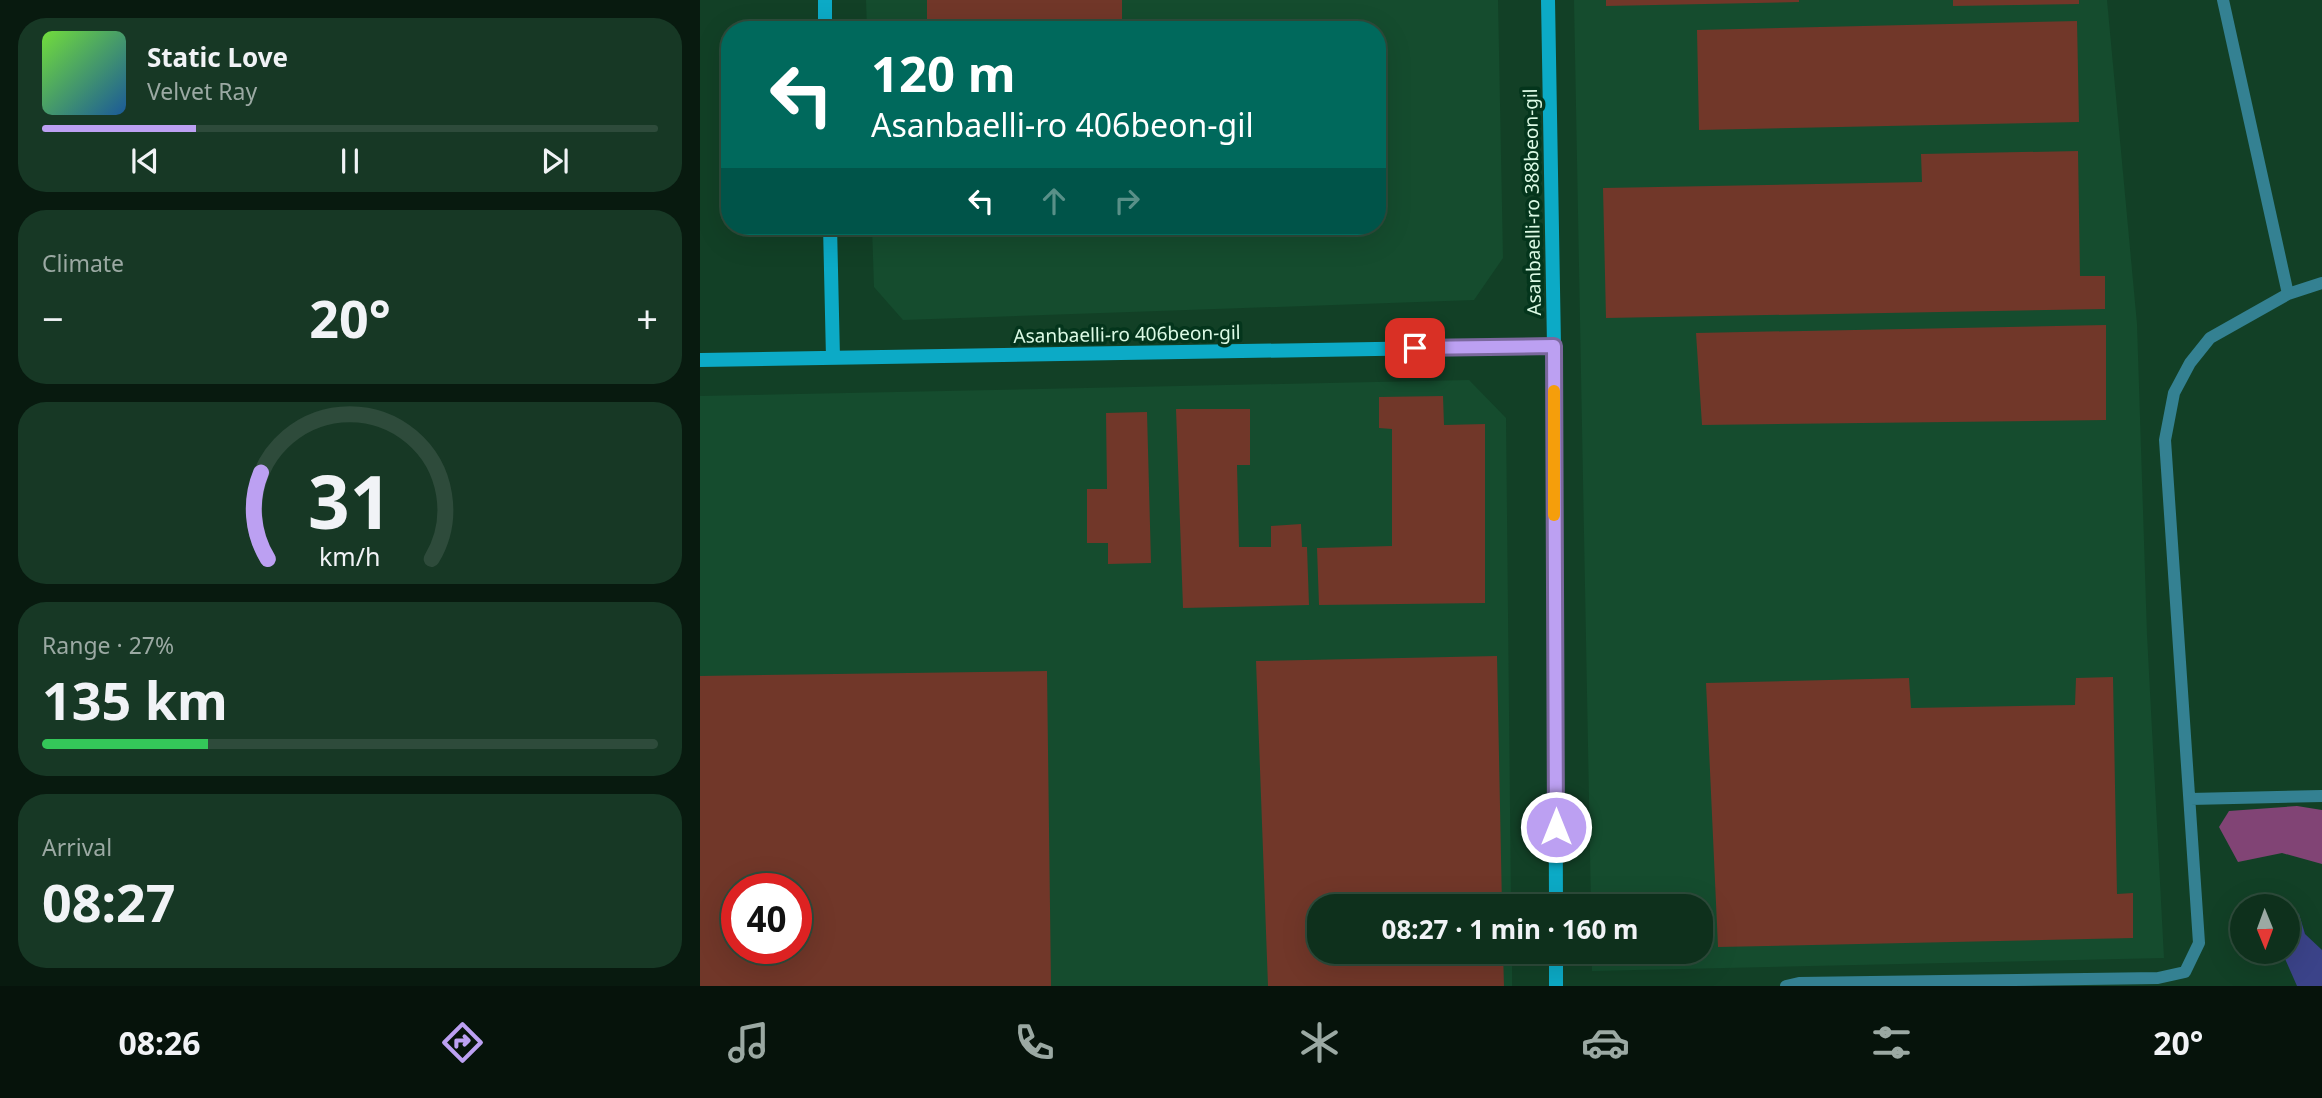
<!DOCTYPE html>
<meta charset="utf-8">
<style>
:root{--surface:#0e301c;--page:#173825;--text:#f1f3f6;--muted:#9ba9a3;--line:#2e4b3b;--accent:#bca0f2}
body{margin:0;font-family:"Noto Sans",sans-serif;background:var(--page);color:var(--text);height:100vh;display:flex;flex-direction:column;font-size:26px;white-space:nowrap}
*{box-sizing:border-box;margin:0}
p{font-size:23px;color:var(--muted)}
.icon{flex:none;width:38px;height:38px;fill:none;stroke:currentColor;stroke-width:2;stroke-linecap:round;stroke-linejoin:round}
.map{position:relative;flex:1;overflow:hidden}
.details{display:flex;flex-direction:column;gap:18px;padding:18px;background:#081a0f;width:700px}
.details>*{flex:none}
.guide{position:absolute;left:21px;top:21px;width:665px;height:214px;border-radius:28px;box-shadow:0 7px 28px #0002,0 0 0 2px var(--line);background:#00695c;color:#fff;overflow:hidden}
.needle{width:46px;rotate:179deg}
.tools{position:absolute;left:1530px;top:894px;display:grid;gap:14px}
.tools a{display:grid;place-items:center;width:70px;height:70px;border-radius:50%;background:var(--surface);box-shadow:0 7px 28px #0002,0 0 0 2px var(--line);font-size:35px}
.speed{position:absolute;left:21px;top:873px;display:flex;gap:14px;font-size:35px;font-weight:700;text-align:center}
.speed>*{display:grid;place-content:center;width:91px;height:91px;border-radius:50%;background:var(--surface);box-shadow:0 7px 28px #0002,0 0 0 2px var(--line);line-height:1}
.speed .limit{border:10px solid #d22;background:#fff;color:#111}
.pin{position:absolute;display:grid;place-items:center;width:60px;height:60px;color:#fff;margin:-30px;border-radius:14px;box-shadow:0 4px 10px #0006}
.me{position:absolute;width:77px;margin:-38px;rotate:0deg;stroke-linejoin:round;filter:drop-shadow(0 0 5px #0008)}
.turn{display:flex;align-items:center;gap:24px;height:147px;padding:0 35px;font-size:32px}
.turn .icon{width:91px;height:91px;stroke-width:2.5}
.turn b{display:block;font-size:49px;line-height:60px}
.lanes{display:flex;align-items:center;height:66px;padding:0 35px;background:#0003;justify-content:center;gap:35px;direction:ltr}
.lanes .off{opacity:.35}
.big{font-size:52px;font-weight:700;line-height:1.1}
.details .tile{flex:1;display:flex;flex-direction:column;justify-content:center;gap:10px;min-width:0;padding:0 24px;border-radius:28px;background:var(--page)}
.details .dial{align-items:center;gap:0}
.dial svg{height:182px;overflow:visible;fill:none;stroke:var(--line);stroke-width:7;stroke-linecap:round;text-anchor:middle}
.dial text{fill:var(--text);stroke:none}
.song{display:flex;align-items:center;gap:21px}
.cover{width:84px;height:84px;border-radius:10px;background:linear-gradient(135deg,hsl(100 70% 55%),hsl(210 70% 35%))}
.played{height:7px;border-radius:4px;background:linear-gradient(90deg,var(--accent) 25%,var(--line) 25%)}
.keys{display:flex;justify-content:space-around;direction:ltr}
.heat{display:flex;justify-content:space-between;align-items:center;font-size:38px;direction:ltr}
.charge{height:10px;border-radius:5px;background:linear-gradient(90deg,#34c759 27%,var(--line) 0)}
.trip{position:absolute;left:607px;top:894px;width:406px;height:70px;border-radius:28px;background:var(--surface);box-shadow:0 7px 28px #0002,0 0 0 2px var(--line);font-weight:700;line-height:70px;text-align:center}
.tabs{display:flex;height:112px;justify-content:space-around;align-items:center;background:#06130b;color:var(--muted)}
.tabs .icon{width:49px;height:49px}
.tabs .active{color:var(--accent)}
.tabs b{font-size:32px;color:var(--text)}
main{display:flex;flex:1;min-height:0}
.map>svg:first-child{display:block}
.built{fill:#154c2e;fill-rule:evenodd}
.green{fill:#814475}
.water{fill:#3b4389}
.building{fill:#713729;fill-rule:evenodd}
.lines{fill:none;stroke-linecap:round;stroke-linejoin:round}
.lane{stroke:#348192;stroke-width:12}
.secondary{stroke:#0caac6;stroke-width:14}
.route-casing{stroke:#7a689d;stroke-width:18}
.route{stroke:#bca0f2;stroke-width:12}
.slow{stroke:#f59e0b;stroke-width:12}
.labels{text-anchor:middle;stroke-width:7;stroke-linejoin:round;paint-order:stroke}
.street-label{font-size:19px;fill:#dcfae5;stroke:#04351c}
</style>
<main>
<section class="details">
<div class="tile">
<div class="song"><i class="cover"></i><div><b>Static Love</b><p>Velvet Ray</p></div></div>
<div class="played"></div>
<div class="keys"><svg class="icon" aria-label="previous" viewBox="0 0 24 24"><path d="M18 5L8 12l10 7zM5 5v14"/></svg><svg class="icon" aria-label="pause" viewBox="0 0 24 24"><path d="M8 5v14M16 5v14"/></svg><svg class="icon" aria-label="next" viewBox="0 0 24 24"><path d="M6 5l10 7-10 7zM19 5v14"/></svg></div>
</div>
<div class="tile"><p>Climate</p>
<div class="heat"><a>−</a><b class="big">20°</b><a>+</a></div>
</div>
<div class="tile dial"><svg viewBox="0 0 100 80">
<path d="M14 69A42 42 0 1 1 86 69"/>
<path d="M14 69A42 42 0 0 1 11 31" stroke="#bca0f2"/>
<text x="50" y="56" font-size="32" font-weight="700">31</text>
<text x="50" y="72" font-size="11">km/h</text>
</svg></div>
<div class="tile"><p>Range · 27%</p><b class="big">135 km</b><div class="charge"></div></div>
<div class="tile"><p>Arrival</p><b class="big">08:27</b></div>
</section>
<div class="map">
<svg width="1622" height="986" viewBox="0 0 1622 986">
<rect width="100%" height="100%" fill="#124026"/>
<!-- built -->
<path class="built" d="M166 0H798L803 258 774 300 203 320 174 287 172 226H677V30H167Z
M874 0H1407L1437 324 1447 635 1464 958 892 971V952H1001V906H891Z
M769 380 806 418 811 906H620V952H812V986H0V396ZM37 889H96V948H37Z"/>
<!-- green -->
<path class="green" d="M1597 806 1622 810V864L1582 853 1538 862 1519 827 1529 811Z"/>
<!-- water -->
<path class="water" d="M1587 907 1599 914 1605 934 1622 950V986H1597L1582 952H1587Z"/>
<!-- building -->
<path class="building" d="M227 0H422V30H227Z
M906 0H1099V2L906 6Z
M1253 0H1379V4L1253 6Z
M1377 21 1379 122 999 130 997 30Z
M1378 151 1380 276H1405V309L906 318 903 188 1222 182 1221 154Z
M1406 325V420L1002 425 996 333Z
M743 396 744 425 785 424V603L619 605 617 548 692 546V429L679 428V397Z
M476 409H550V465H537L539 547H571V526L601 524 602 547H607L609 605 483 608Z
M447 412 451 563 408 564V543H387V489H407L406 413Z
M797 656 802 906H620V952H803L804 986H568L556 661Z
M347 671 351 986H0V676ZM37 889H96V948H37Z
M1413 677 1417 894 1433 893V938L1018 947 1006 683 1209 678 1211 708 1375 705 1376 678Z"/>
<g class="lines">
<!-- lane -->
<path class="lane" d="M1523 0 1588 294
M1490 799 1622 796
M1086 986 1099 983 1458 978 1485 972 1499 943 1465 440 1474 393 1490 363 1510 338 1588 294 1622 283"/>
<!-- secondary -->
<path class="secondary" d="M125 0V30
M848 0 854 346 856 906
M130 226 133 358
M0 360 854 346
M856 952V986"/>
</g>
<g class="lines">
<!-- route casing -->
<g class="route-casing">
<path id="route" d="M715 348 854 346 856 827"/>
</g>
<!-- route -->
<use href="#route" class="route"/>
<!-- slow -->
<path class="slow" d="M854 391V515"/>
</g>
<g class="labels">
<!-- street labels -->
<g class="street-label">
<text transform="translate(832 202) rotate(-91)" y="7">Asanbaelli-ro 388beon-gil</text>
<text transform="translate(427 334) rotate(-1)" y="7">Asanbaelli-ro 406beon-gil</text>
</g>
</g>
</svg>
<div class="tools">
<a><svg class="needle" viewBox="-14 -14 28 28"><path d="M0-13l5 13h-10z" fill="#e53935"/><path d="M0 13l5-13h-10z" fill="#9ba9a3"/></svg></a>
</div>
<div class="speed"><div class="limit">40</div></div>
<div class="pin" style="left:715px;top:348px;background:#d93025"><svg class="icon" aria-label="arrive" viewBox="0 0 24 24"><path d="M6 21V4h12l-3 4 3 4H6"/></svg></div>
<svg class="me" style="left:856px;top:827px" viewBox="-20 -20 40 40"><circle r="17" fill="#bca0f2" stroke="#fff" stroke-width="3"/><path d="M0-11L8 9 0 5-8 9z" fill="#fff"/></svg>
<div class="trip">08:27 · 1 min · 160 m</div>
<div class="guide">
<div class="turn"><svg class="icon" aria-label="left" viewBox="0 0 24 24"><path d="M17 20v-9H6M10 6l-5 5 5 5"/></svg><div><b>120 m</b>Asanbaelli-ro 406beon-gil</div></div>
<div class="lanes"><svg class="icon" aria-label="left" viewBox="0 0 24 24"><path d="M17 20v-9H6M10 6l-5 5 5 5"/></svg><svg class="icon off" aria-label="ahead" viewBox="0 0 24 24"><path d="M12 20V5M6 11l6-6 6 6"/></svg><svg class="icon off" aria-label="right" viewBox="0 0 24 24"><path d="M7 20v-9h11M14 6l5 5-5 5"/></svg></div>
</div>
</div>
</main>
<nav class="tabs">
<b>08:26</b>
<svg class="icon active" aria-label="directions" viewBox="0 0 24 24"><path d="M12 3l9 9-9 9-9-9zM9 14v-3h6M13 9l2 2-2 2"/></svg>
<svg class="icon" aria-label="music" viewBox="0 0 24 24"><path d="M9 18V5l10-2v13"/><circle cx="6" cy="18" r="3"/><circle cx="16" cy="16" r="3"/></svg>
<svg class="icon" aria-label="phone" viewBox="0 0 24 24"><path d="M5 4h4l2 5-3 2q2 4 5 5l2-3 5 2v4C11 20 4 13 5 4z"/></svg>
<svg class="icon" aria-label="climate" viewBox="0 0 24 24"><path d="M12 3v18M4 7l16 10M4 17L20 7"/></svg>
<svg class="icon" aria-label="car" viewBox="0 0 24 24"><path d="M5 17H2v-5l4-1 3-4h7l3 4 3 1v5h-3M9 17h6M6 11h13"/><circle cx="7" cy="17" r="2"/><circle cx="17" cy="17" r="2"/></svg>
<svg class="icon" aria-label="filters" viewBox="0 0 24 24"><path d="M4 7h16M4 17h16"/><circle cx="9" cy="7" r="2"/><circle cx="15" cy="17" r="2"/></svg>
<b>20°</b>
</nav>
